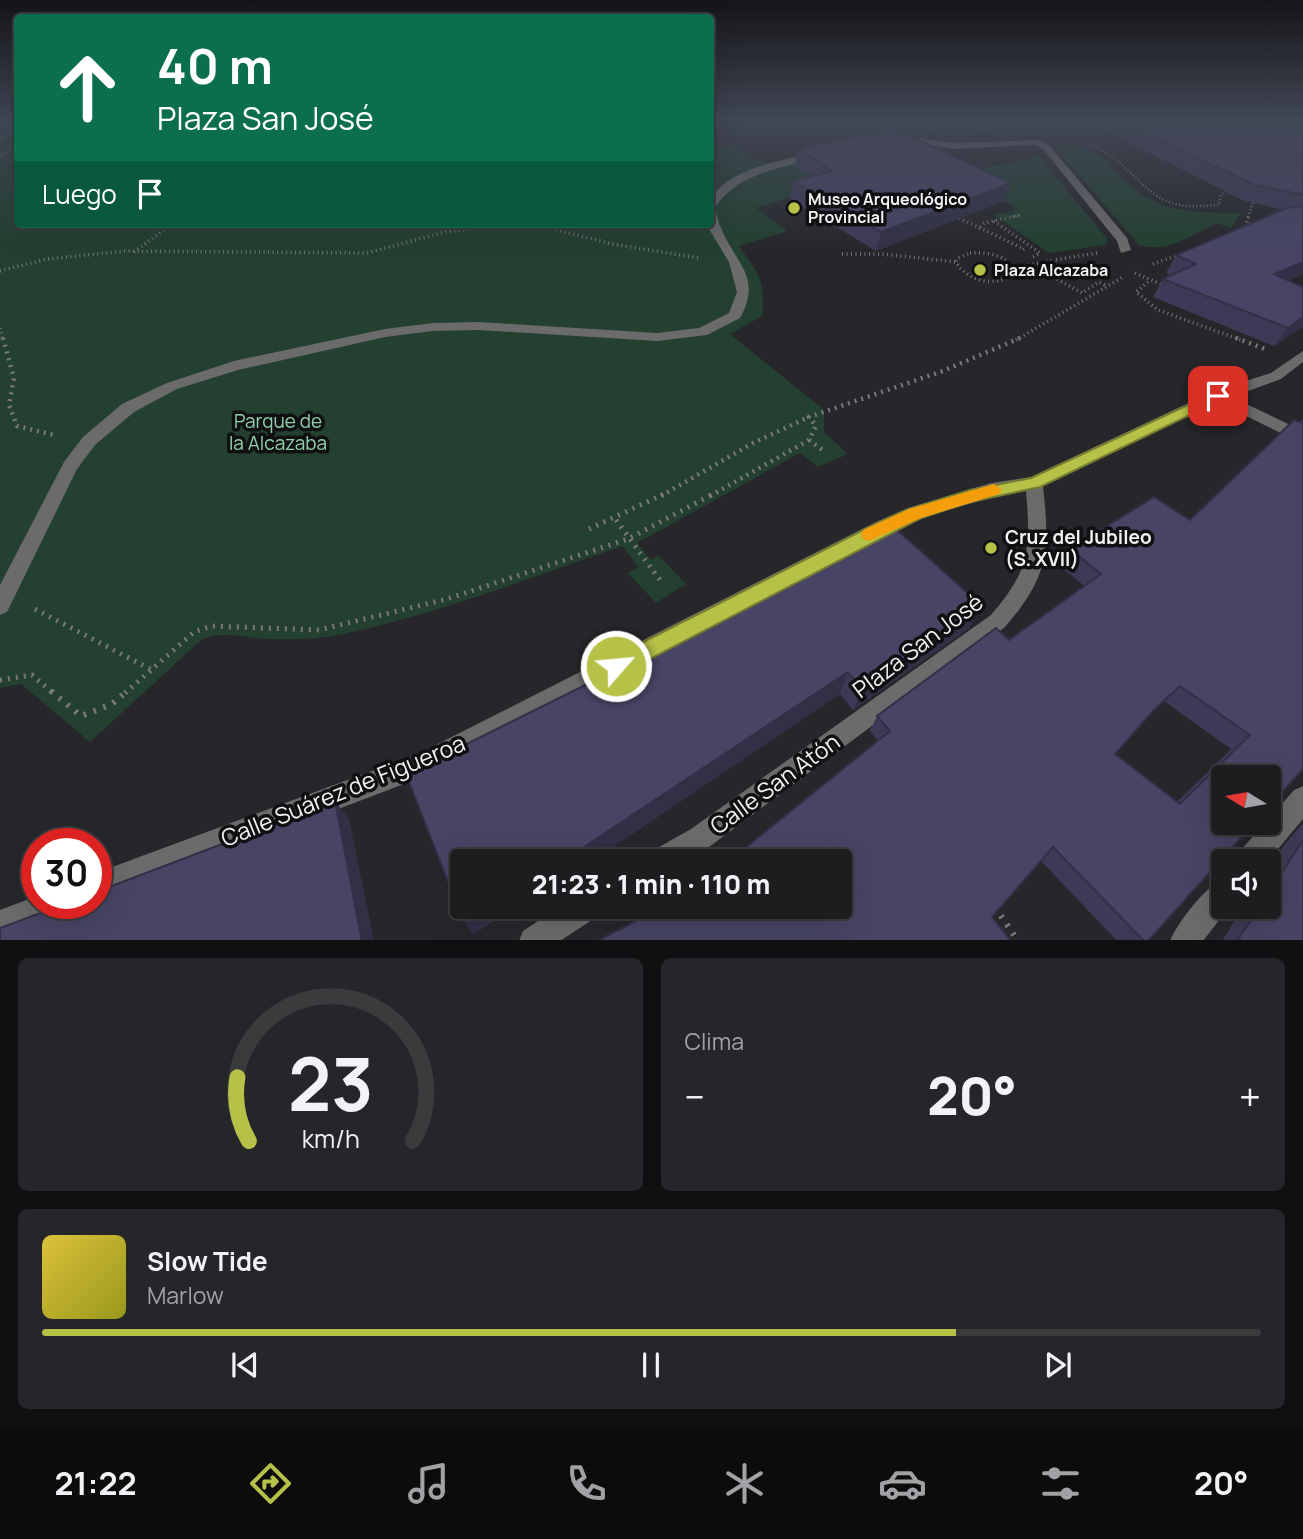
<!DOCTYPE html>
<html lang="es">
<meta charset="utf-8">
<style>
:root{--surface:#1d1d20;--page:#252629;--text:#f1f3f6;--muted:#a0a2a5;--line:#3b3b3e;--accent:#b6c148}
body{margin:0;font-family:Manrope,sans-serif;background:var(--page);color:var(--text);height:100vh;display:flex;flex-direction:column;font-size:26px;white-space:nowrap}
*{box-sizing:border-box;margin:0}
p{font-size:23px;color:var(--muted)}
.icon{flex:none;width:38px;height:38px;fill:none;stroke:currentColor;stroke-width:2;stroke-linecap:round;stroke-linejoin:round}
.map{position:relative;height:940px;overflow:hidden}
.drawer{display:flex;flex-direction:column;gap:18px;padding:18px;background:#101012;flex:1}
.drawer>*{flex:none}
.top-card{position:absolute;left:14px;top:14px;width:700px;height:214px;border-radius:7px;box-shadow:0 7px 28px #0002,0 0 0 2px var(--line);background:#0b6e4f;color:#fff;overflow:hidden}
.needle{width:46px;rotate:281deg}
.fabs{position:absolute;left:1211px;top:765px;display:grid;gap:14px}
.fabs a{display:grid;place-items:center;width:70px;height:70px;border-radius:7px;background:var(--surface);box-shadow:0 7px 28px #0002,0 0 0 2px var(--line);font-size:35px}
.speed{position:absolute;left:21px;top:828px;display:flex;gap:14px;font-size:35px;font-weight:700;text-align:center}
.speed>*{display:grid;place-content:center;width:91px;height:91px;border-radius:50%;background:var(--surface);box-shadow:0 7px 28px #0002,0 0 0 2px var(--line);line-height:1}
.speed .limit{border:10px solid #d22;background:#fff;color:#111}
.pin{position:absolute;display:grid;place-items:center;width:60px;height:60px;color:#fff;margin:-30px;border-radius:14px;box-shadow:0 4px 10px #0006}
.me{position:absolute;width:77px;margin:-38px;rotate:63deg;stroke-linejoin:round;filter:drop-shadow(0 0 5px #0008)}
.turn{display:flex;align-items:center;gap:24px;height:147px;padding:0 28px;font-size:32px}
.turn .icon{width:91px;height:91px;stroke-width:2.5}
.turn b{display:block;font-size:49px;line-height:60px}
.then{display:flex;align-items:center;height:66px;padding:0 28px;background:#0003;gap:14px;font-size:26px}
.big{font-size:52px;font-weight:800;line-height:1.1}
.drawer .card{flex:1;display:flex;flex-direction:column;justify-content:center;gap:10px;min-width:0;padding:0 24px;border-radius:10px;background:var(--page)}
.drawer .dial{align-items:center;gap:0}
.dial svg{height:182px;overflow:visible;fill:none;stroke:var(--line);stroke-width:7;stroke-linecap:round;text-anchor:middle}
.dial text{fill:var(--text);stroke:none}
.song{display:flex;align-items:center;gap:21px}
.cover{width:84px;height:84px;border-radius:10px;background:linear-gradient(135deg,hsl(50 70% 55%),hsl(60 70% 35%))}
.played{height:7px;border-radius:4px;background:linear-gradient(90deg,var(--accent) 75%,var(--line) 75%)}
.keys{display:flex;justify-content:space-around;direction:ltr}
.heat{display:flex;justify-content:space-between;align-items:center;font-size:38px;direction:ltr}
.drawer .tiles{flex:1;display:grid;gap:18px;grid-template-columns:1fr 1fr}
.card:last-child{grid-column:span 2}
.trip{position:absolute;left:450px;top:849px;width:402px;height:70px;border-radius:7px;background:var(--surface);box-shadow:0 7px 28px #0002,0 0 0 2px var(--line);font-weight:800;line-height:70px;text-align:center}
.dock{display:flex;height:112px;justify-content:space-around;align-items:center;background:#0c0c0d;color:var(--muted)}
.dock .icon{width:49px;height:49px}
.dock .current{color:var(--accent)}
.dock b{font-size:32px;color:var(--text)}
.map>svg:first-child{display:block}
.green{fill:#234030}
.lines{fill:none;stroke-linecap:round;stroke-linejoin:round}
.path-far4{stroke:#79797c;stroke-width:2.5;stroke-dasharray:1 2.5;stroke-linecap:butt}
.path-far3{stroke:#79797c;stroke-width:3.5;stroke-dasharray:1 3.5;stroke-linecap:butt}
.path-far2{stroke:#79797c;stroke-width:4.5;stroke-dasharray:2 5;stroke-linecap:butt}
.path-far1{stroke:#79797c;stroke-width:5;stroke-dasharray:2 6;stroke-linecap:butt}
.path{stroke:#79797c;stroke-width:6;stroke-dasharray:2.5 8;stroke-linecap:butt}
.service{fill:#6b6b6c;fill-rule:evenodd}
.minor{fill:#6b6b6c;fill-rule:evenodd}
.wall{fill:#3d3a57;fill-rule:evenodd}
.shaded-wall{fill:#323047}
.building{fill:#474465;stroke:#323047;stroke-width:2;fill-rule:evenodd}
.route{fill:#b6c148;stroke:#767d2f;stroke-width:2}
.slow{fill:#f59e0b}
.poi-dot{fill:#b6c148;stroke:#101012;stroke-width:2.5}
.labels{text-anchor:middle;stroke-width:7;stroke-linejoin:round;paint-order:stroke}
.far-poi-label{font-size:16px;font-weight:bold;fill:#f2f2f4;stroke:#101012;text-anchor:start}
.park-label{font-size:19px;fill:#90d1aa;stroke:#101012}
.poi-label{font-size:19px;font-weight:bold;fill:#f2f2f4;stroke:#101012;text-anchor:start}
.near-street-label{font-size:23px;fill:#f2f2f4;stroke:#101012}
</style>
<div class="map">
<svg width="1303" height="941" viewBox="0 0 1303 941">
<rect width="100%" height="100%" fill="#27272b"/>
<!-- green -->
<path class="green" d="M0 119H17L18 224H710L711 150 734 145 763 164 818 151 808 188 788 198 756 208 787 231 739 246C759 274 766 281 762 316L730 334 824 410V432L848 454 818 467 800 453 637 543 651 560 658 555 686 584 656 603 628 573 638 567 623 546C530 578 439 613 343 634 319 639 293 640 268 639 246 638 221 630 201 640L90 742 21 684 0 688Z
M1053 145C1108 144 1103 166 1140 193 1168 214 1208 213 1241 213L1231 228 1216 223C1194 235 1164 254 1139 245Z
M1040 157 1107 239 1106 245 1049 253 994 215 1015 210 1012 205 951 175Z"/>
<g class="lines">
<!-- path-far4 -->
<path class="path-far4" d="M0 130 18 124
M0 138 18 130
M1077 140C1090 144 1101 148 1112 157 1132 171 1146 193 1169 202 1185 208 1202 206 1219 205L1221 195 1228 189
M0 157 18 144
M1012 217 1021 215
M1248 217 1254 199"/>
<!-- path-far3 -->
<path class="path-far3" d="M955 216 1024 249 1021 251
M994 221 1040 253 1033 257
M534 224 612 244 699 258
M980 227 984 223 1020 215
M1244 231 1249 215
M134 252 172 224
M970 253C988 252 1008 254 1015 273 997 288 968 282 956 262L958 258Z
M1097 253 1054 260 1057 279 1082 293 1099 282 1107 286
M842 254H882L956 262
M1153 264 1181 254
M1015 268 1054 260
M0 271 47 259 126 251 367 253 445 232 508 224
M1135 273 1165 286
M1148 282 1136 292 1158 310 1241 340
M0 328 3 340
M1016 340 1123 277"/>
<!-- path-far2 -->
<path class="path-far2" d="M3 338 14 378 9 405 17 426 54 435
M1236 338 1265 349
M809 440 825 452
M661 496 753 443 809 417
M710 496 809 440 816 426 809 417 943 371 1020 338"/>
<!-- path-far1 -->
<path class="path-far1" d="M616 520 663 584
M589 529 664 494
M35 609 152 670
M0 680 32 675 53 693
M125 693 194 632 211 626 319 630 447 599 628 539 713 494"/>
<!-- path -->
<path class="path" d="M51 691 81 716 112 704 127 691
M995 907 1018 941"/>
<!-- service -->
<path class="service" d="M899 135 955 143 1040 140 1049 145 1127 238 1131 250 1121 253 1117 241 1043 149 1035 145 955 149 896 140V136Z
M817 153 822 156 820 158C781 168 739 172 715 207 717 214 718 222 721 228 735 263 763 277 740 318L707 335 657 341 479 330 433 331 385 337 238 370 177 389 134 412 95 445 77 469 7 612 0 615V585L64 462 83 437 122 404 167 383 234 361 385 329 433 323 479 322 657 333 699 328 729 313 737 292 729 262 709 229 710 198C734 166 781 161 817 153Z"/>
<!-- minor -->
<path class="minor" d="M1303 351V362L1281 379 1232 397 1303 431V444L1218 402 1043 486C1050 551 1049 576 1005 627L709 847 687 861H649L652 851 691 829 991 615C1030 570 1031 549 1026 491 979 499 933 513 890 532L433 773 96 901V873L418 754 876 522 908 508 991 483 1031 477 1212 392 1271 373Z
M1303 786V819L1268 861H1237L1240 851 1266 822H1269V819L1294 790Z
M1223 879V906H1230L1203 941H1170C1177 923 1206 886 1223 879Z
M37 896V903H69L65 913 0 938V910Z
M561 906H602L598 916 560 941H519L523 931Z"/>
</g>
<!-- wall -->
<path class="wall" d="M909 119H1303V274L1289 280 1303 287V327L1274 346 1153 297 1163 279 1171 275 1166 273 1176 255 1283 210 1242 200 1085 120 938 137Z
M798 149 1011 183 1004 201 876 251 790 199 793 181 810 176 795 167Z
M1303 419V769L1148 941H1117L1041 861 840 906 878 741 870 731 877 716 1009 640 1084 586 1060 566 1070 549 1190 520ZM1164 701 1231 749 1177 802 1115 754 1150 714Z
M981 605 969 628 853 710 840 694 592 861H462V906H518L473 934 406 774Z
M1303 823V941H1222L1244 906H1269V869L1285 844Z"/>
<!-- shaded-wall -->
<path class="shaded-wall" d="M978 119H1085V120L938 137 942 123Z
M1011 183 1004 201 876 251 881 232Z
M1303 262V274L1262 292 1274 274Z
M1303 317V327L1274 346 1288 328Z
M981 605 969 628 853 710 862 689Z
M848 672 840 694 592 861H562Z
M335 801 349 819 374 941H362Z
M485 906H518L473 934 463 920Z"/>
<!-- building -->
<path class="building" d="M936 119H978L942 123Z
M1117 119H1303V195L1252 184Z
M893 128 1011 183 881 232 793 181 832 171 798 149Z
M1303 206V262L1274 274 1303 287V317L1288 328 1163 279 1196 264 1176 255 1287 208Z
M1294 420 1303 423V769L1269 807V777H1223V822H1255L1148 941H1144L1053 847 992 917 1011 941H597L640 919 661 906H840V861H729L890 731 877 716 996 628 1009 640 1101 574 1070 549 1154 497 1190 520ZM1180 686 1250 735 1180 804 1115 754 1153 711Z
M897 530 981 605 862 689 848 672 581 849 562 861H462V906H485L463 920 406 774Z
M335 801 362 941H0V928L67 903H96V892Z
M1303 840V941H1237L1260 906H1269V892Z"/>
<!-- sky -->
<linearGradient id="sky" x2="0" y2="1"><stop stop-color="#151518"/><stop offset="0.48" stop-color="#414755"/><stop offset="1" stop-color="#414755" stop-opacity="0"/></linearGradient>
<rect width="1303" height="250" fill="url(#sky)"/>
<!-- route -->
<path class="route" d="M1218 391 1225 396 1223 399 1040 487 970 502 921 518 623 673 616 675 608 673 606 666 608 660 877 523 909 509 970 490 1031 478Z"/>
<!-- slow -->
<path class="slow" d="M994 484 1002 490 999 494 921 518 869 541 863 539 861 535 863 530 909 509Z"/>
<!-- markers -->
<g class="poi-dot">
<circle cx="794" cy="208" r="7"/>
<circle cx="980" cy="270" r="7"/>
<circle cx="991" cy="548" r="7"/>
</g>
<g class="labels">
<!-- far-poi labels -->
<g class="far-poi-label">
<text x="808" y="205">Museo Arqueológico<tspan x="808" dy="18">Provincial</tspan></text>
<text x="994" y="276">Plaza Alcazaba</text>
</g>
<!-- park labels -->
<g class="park-label">
<text x="278" y="428">Parque de<tspan x="278" dy="22">la Alcazaba</tspan></text>
</g>
<!-- poi labels -->
<g class="poi-label">
<text x="1005" y="544">Cruz del Jubileo<tspan x="1005" dy="22">(S. XVII)</tspan></text>
</g>
<!-- near-street labels -->
<g class="near-street-label">
<text transform="translate(918 646) rotate(-37)" y="8">Plaza San José</text>
<text transform="translate(775 784) rotate(-36)" y="8">Calle San Atón</text>
<text transform="translate(343 791) rotate(-22)" y="8">Calle Suárez de Figueroa</text>
</g>
</g>
</svg>
<div class="fabs">
<a><svg class="needle" viewBox="-14 -14 28 28"><path d="M0-13l5 13h-10z" fill="#e53935"/><path d="M0 13l5-13h-10z" fill="#a0a2a5"/></svg></a>
<a><svg class="icon" aria-label="sound" viewBox="0 0 24 24"><path d="M4 9h4l5-4v14l-5-4H4zM17 9q2 3 0 6"/></svg></a>
</div>
<div class="speed"><div class="limit">30</div></div>
<div class="pin" style="left:1218px;top:396px;background:#d93025"><svg class="icon" aria-label="arrive" viewBox="0 0 24 24"><path d="M6 21V4h12l-3 4 3 4H6"/></svg></div>
<svg class="me" style="left:616px;top:666px" viewBox="-20 -20 40 40"><circle r="17" fill="#b6c148" stroke="#fff" stroke-width="3"/><path d="M0-11L8 9 0 5-8 9z" fill="#fff"/></svg>
<div class="trip">21:23 · 1 min · 110 m</div>
<div class="top-card">
<div class="turn"><svg class="icon" aria-label="ahead" viewBox="0 0 24 24"><path d="M12 20V5M6 11l6-6 6 6"/></svg><div><b>40 m</b>Plaza San José</div></div>
<div class="then">Luego<svg class="icon" aria-label="arrive" viewBox="0 0 24 24"><path d="M6 21V4h12l-3 4 3 4H6"/></svg></div>
</div>
</div>
<section class="drawer">
<div class="tiles">
<div class="card dial"><svg viewBox="0 0 100 80">
<path d="M14 69A42 42 0 1 1 86 69"/>
<path d="M14 69A42 42 0 0 1 9 41" stroke="#b6c148"/>
<text x="50" y="56" font-size="32" font-weight="700">23</text>
<text x="50" y="72" font-size="11">km/h</text>
</svg></div>
<div class="card"><p>Clima</p>
<div class="heat"><a>−</a><b class="big">20°</b><a>+</a></div>
</div>
<div class="card">
<div class="song"><i class="cover"></i><div><b>Slow Tide</b><p>Marlow</p></div></div>
<div class="played"></div>
<div class="keys"><svg class="icon" aria-label="previous" viewBox="0 0 24 24"><path d="M18 5L8 12l10 7zM5 5v14"/></svg><svg class="icon" aria-label="pause" viewBox="0 0 24 24"><path d="M8 5v14M16 5v14"/></svg><svg class="icon" aria-label="next" viewBox="0 0 24 24"><path d="M6 5l10 7-10 7zM19 5v14"/></svg></div>
</div>
</div>
</section>
<nav class="dock">
<b>21:22</b>
<svg class="icon current" aria-label="directions" viewBox="0 0 24 24"><path d="M12 3l9 9-9 9-9-9zM9 14v-3h6M13 9l2 2-2 2"/></svg>
<svg class="icon" aria-label="music" viewBox="0 0 24 24"><path d="M9 18V5l10-2v13"/><circle cx="6" cy="18" r="3"/><circle cx="16" cy="16" r="3"/></svg>
<svg class="icon" aria-label="phone" viewBox="0 0 24 24"><path d="M5 4h4l2 5-3 2q2 4 5 5l2-3 5 2v4C11 20 4 13 5 4z"/></svg>
<svg class="icon" aria-label="climate" viewBox="0 0 24 24"><path d="M12 3v18M4 7l16 10M4 17L20 7"/></svg>
<svg class="icon" aria-label="car" viewBox="0 0 24 24"><path d="M5 17H2v-5l4-1 3-4h7l3 4 3 1v5h-3M9 17h6M6 11h13"/><circle cx="7" cy="17" r="2"/><circle cx="17" cy="17" r="2"/></svg>
<svg class="icon" aria-label="filters" viewBox="0 0 24 24"><path d="M4 7h16M4 17h16"/><circle cx="9" cy="7" r="2"/><circle cx="15" cy="17" r="2"/></svg>
<b>20°</b>
</nav>
